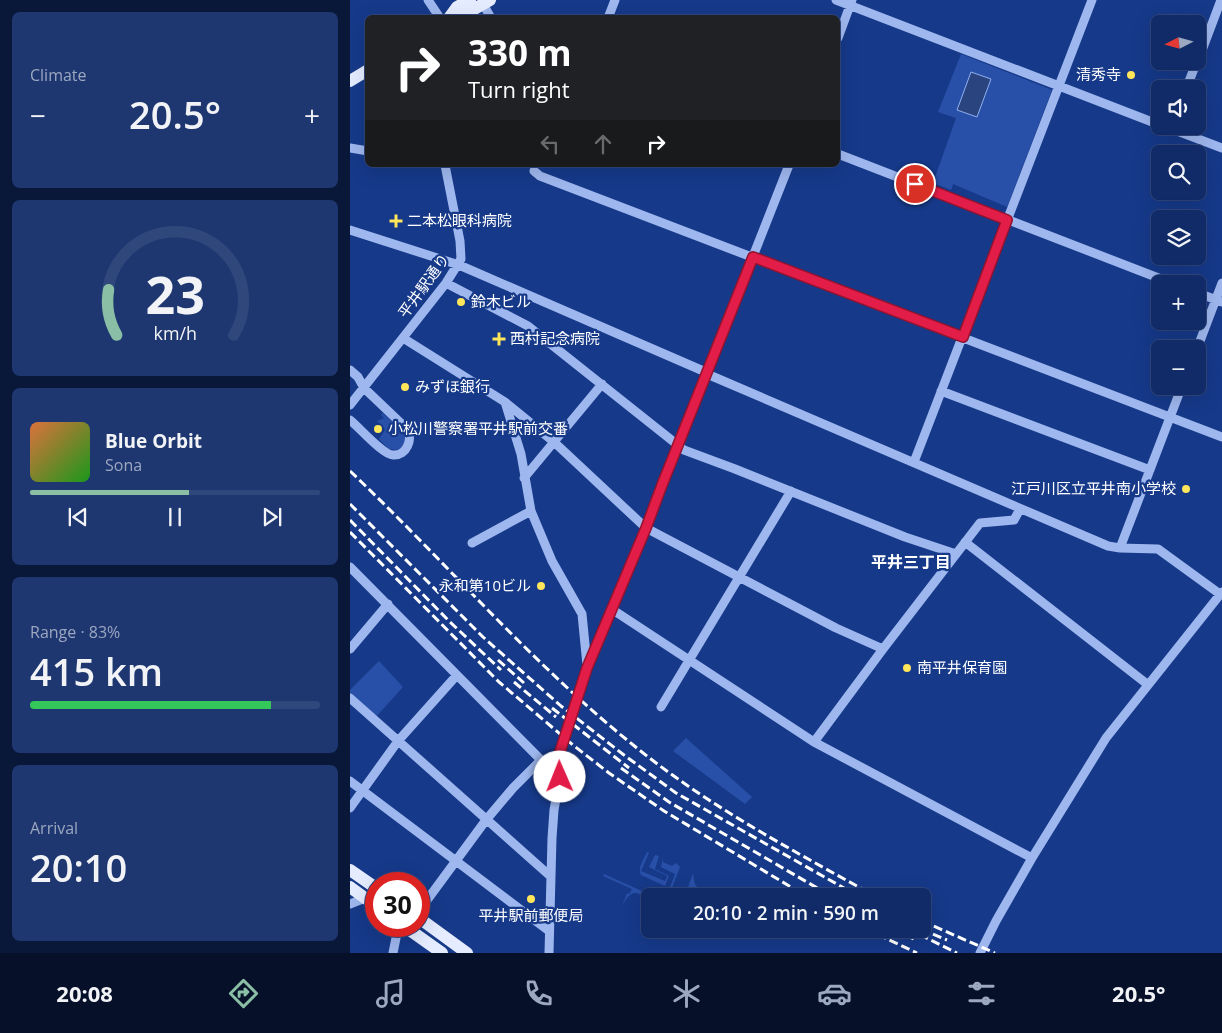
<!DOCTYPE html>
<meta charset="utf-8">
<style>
:root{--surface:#102b67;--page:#1e3770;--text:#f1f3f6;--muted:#9ca7c0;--line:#30477b;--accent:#8abfa5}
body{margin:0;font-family:"Open Sans","Noto Sans JP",sans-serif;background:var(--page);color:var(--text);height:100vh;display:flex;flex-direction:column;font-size:19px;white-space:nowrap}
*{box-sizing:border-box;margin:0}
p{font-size:16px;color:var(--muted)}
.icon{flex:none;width:28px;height:28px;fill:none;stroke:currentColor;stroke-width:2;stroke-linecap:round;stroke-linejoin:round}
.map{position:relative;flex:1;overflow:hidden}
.sheet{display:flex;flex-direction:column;gap:12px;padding:12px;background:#091839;width:350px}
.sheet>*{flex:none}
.hud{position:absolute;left:15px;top:15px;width:475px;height:152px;border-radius:8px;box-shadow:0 5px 20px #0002,0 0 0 1px var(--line);background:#202124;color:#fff;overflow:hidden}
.needle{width:32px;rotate:264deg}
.fabs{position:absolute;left:801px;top:15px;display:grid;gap:10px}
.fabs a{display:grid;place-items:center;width:55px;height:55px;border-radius:8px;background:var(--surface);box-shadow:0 5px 20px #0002,0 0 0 1px var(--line);font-size:25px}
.speed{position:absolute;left:15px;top:872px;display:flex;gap:10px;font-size:25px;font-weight:700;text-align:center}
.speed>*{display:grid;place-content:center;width:65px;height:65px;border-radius:50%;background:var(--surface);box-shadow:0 5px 20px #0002,0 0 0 1px var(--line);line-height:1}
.speed .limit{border:8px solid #d22;background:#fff;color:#111}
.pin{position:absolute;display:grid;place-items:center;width:42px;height:42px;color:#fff;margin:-21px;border:2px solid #fff;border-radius:50%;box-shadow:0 1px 5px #0007}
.me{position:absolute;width:55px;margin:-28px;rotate:359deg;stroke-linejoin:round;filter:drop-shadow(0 0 4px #0008)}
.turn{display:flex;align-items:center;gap:18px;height:105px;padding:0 20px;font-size:22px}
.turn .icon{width:65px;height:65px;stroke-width:2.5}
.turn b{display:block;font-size:35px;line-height:42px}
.lanes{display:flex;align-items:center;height:48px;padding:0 20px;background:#0003;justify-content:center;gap:25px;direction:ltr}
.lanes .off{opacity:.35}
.big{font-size:38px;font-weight:600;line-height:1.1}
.sheet .tile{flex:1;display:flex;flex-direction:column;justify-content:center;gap:8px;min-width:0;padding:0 18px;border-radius:8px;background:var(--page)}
.sheet .dial{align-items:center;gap:0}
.dial svg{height:130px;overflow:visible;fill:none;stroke:var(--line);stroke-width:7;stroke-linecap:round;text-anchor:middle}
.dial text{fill:var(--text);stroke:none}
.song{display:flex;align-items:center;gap:15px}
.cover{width:60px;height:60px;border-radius:8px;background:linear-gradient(135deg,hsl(20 70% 55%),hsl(120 70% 35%))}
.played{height:5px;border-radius:2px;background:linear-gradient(90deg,var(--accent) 55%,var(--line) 55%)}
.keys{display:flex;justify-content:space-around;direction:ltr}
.heat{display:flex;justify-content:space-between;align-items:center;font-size:28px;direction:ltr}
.charge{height:8px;border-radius:4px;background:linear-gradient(90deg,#34c759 83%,var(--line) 0)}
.trip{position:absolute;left:291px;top:888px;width:290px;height:50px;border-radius:8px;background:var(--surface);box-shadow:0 5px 20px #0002,0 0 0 1px var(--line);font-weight:600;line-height:50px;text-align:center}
.dock{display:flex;height:80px;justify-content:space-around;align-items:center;background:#061129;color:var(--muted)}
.dock .icon{width:35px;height:35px}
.dock .active{color:var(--accent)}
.dock b{font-size:22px;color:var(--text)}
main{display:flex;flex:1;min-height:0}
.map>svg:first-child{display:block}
.green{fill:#2950a8}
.water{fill:#2a4480;stroke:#90b0f1}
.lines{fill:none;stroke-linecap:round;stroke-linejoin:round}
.minor{stroke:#9eb7ee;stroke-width:9}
.major{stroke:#e5ecff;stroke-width:12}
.rail{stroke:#fff;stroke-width:3;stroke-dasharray:9 4;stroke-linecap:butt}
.route-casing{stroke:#92132f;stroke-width:12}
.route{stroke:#e11d48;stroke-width:9}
.poi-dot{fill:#ffe65b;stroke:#163989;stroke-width:2}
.labels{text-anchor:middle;stroke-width:4.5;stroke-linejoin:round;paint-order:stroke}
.poi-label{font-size:15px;fill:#fff;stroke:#163989;text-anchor:start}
.street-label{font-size:15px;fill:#fff;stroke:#163989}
.neighbourhood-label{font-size:16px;font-weight:bold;fill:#fff;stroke:#163989}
</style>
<main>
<section class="sheet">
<div class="tile"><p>Climate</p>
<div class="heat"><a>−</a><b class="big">20.5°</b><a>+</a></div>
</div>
<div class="tile dial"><svg viewBox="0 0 100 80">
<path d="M14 69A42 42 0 1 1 86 69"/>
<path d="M14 69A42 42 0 0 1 9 41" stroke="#8abfa5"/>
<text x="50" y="56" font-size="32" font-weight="700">23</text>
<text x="50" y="72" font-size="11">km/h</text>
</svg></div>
<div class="tile">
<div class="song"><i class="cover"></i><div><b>Blue Orbit</b><p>Sona</p></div></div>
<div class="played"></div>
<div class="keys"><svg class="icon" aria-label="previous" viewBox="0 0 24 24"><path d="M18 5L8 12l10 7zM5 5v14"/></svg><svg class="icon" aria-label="pause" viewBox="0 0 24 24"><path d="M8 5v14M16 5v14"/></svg><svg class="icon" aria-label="next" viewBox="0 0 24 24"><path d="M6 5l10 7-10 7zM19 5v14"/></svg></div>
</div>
<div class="tile"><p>Range · 83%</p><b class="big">415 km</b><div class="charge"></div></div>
<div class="tile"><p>Arrival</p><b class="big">20:10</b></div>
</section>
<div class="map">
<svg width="872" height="953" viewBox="0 0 872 953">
<rect width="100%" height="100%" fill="#163989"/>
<!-- green -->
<path class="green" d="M611 54 702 90 657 207 603 184 601 190 583 183 606 118 588 112Z
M33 413 55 434 56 444 49 450 39 449 29 439 35 430 27 421 34 418 31 415Z
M29 661 53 687 25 718 0 695V690Z
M336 738 402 797 395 804 323 751Z
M297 852 299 853 291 871 315 881 317 876 299 867 305 855 309 856 305 869 319 876 315 886 291 875C287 868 294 859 297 852Z
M313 858V862L322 866 326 863 330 867 322 888 320 887 325 874 311 867Z
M343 873C344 879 343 887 353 890 360 890 365 885 370 892V896H362L344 888 340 896H338L336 893Z
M254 874 303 896H300V904C288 889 281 889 272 906L277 893 279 894 282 889 253 876Z"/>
<!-- water -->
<path class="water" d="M621 72 641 79 627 117 607 110Z"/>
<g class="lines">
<!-- minor -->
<path class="minor" d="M78 0 90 18
M486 0 810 125
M133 4 141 18
M258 18 265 0
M488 38 502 0
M848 61 871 0
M836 89 847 61
M814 126 872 148
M0 148 18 151
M488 154 824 284
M184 171 190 176 872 437
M0 230 109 265 358 373
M96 283 178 326 334 450 385 469 555 537 606 554
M848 293 872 302
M53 338 155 402 171 454 181 511 202 561 232 614 237 665
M847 349 872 283
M0 370 8 377 14 388 57 429C63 439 57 456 43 455 33 455 9 427 0 420
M357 374 758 546 770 548 808 549 870 594
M591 391 800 470
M155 402 204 442 296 528 486 628 533 649
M0 405 96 283 111 259 110 241 95 165
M564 462 742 0
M174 478 252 384
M670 509 664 520 630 523 533 649 464 742 682 858
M615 542 797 684
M122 543 181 511
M770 548 832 386
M0 567 191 760 207 761
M263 610 464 742
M0 649 38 604
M0 698 199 875
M311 707 441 491
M0 781 199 931
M0 808 48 741 107 675
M0 904 15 898
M69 911 136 820 163 788 191 760
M43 953 47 933 51 926
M199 953 202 838 204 810 210 777 207 761 237 668 296 528 439 165
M630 953 646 921 682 858 756 738 872 592"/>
<!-- major -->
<path class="major" d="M99 18 107 7 120 0
M102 18 112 16 140 0
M0 81 18 70
M0 870 26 888
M0 887 26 906
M69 918 117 953
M54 926 92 953"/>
<!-- rail -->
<path class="rail" d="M0 471C95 561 180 662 282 744 356 805 442 850 525 896
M0 504 133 637 211 706 274 755 326 793 508 896
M0 520 100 622 151 670
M0 532 149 682 223 745 259 773 314 811 456 896
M148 660 174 683
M164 682 206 717
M202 708 279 768
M271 768 319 802 481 896
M572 921 645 953
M516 929 567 953
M544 929 564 939
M558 929 607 953
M571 929 597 940"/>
</g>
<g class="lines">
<!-- route casing -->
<g class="route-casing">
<path id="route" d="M210 777 207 761 237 668 296 528 312 485 403 257 613 337 657 220 565 184"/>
</g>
<!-- route -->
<use href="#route" class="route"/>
</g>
<!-- markers -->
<g class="poi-dot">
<circle cx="781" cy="75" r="5"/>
<path d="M43.5 213.5h5v5h5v5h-5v5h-5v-5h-5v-5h5z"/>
<circle cx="111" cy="302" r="5"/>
<path d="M146.5 331.5h5v5h5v5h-5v5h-5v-5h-5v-5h5z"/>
<circle cx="55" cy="387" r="5"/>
<circle cx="28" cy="429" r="5"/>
<circle cx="836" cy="489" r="5"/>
<circle cx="191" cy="586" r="5"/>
<circle cx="557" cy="668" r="5"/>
<circle cx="181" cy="899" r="5"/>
</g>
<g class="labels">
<!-- poi labels -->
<g class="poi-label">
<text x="771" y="80" text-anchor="end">清秀寺</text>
<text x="57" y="226">二本松眼科病院</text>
<text x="121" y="307">鈴木ビル</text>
<text x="160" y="344">西村記念病院</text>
<text x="65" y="392">みずほ銀行</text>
<text x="38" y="434">小松川警察署平井駅前交番</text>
<text x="826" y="494" text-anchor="end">江戸川区立平井南小学校</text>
<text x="181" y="591" text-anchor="end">永和第10ビル</text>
<text x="567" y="673">南平井保育園</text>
<text x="181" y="921" text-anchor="middle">平井駅前郵便局</text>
</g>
<!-- street labels -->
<g class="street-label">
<text transform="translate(74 286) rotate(-54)" y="5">平井駅通り</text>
</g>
<!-- neighbourhood labels -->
<g class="neighbourhood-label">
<text x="561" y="568">平井三丁目</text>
</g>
</g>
</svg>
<div class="fabs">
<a><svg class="needle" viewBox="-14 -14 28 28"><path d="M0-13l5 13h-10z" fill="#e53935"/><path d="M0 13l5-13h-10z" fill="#9ca7c0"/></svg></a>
<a><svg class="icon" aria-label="sound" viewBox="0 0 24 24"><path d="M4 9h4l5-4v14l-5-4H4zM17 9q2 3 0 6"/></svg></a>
<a><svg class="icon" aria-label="search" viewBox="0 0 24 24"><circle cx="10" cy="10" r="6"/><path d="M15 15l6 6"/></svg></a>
<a><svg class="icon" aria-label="layers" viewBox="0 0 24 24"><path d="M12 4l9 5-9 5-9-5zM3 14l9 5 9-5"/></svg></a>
<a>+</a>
<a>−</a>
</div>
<div class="speed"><div class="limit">30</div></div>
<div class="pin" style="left:565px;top:184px;background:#d93025"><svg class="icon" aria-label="arrive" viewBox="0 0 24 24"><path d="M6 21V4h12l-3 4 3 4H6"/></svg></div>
<svg class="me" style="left:210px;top:777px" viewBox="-20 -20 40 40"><circle r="19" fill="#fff"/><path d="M0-13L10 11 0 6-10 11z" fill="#e11d48"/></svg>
<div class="trip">20:10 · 2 min · 590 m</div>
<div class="hud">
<div class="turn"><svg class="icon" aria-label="right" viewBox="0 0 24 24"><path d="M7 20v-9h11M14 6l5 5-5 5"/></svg><div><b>330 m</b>Turn right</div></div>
<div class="lanes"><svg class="icon off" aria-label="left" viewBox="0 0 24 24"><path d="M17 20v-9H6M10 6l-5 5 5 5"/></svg><svg class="icon off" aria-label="ahead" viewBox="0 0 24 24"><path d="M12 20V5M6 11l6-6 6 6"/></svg><svg class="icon" aria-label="right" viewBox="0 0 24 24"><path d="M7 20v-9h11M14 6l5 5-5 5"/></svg></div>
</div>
</div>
</main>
<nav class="dock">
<b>20:08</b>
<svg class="icon active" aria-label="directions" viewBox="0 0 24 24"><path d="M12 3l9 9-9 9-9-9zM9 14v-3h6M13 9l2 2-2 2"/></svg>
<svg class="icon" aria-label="music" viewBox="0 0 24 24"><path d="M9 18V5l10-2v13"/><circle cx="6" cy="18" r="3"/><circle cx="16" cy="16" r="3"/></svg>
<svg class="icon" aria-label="phone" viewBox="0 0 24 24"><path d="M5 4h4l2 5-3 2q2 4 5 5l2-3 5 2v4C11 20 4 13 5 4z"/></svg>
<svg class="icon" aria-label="climate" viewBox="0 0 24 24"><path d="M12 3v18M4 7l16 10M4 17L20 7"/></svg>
<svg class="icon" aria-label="car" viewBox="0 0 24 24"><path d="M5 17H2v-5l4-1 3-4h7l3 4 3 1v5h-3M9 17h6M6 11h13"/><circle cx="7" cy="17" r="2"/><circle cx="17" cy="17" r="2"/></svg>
<svg class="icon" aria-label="filters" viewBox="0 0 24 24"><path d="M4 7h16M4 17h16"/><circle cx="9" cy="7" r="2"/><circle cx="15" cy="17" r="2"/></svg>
<b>20.5°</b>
</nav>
